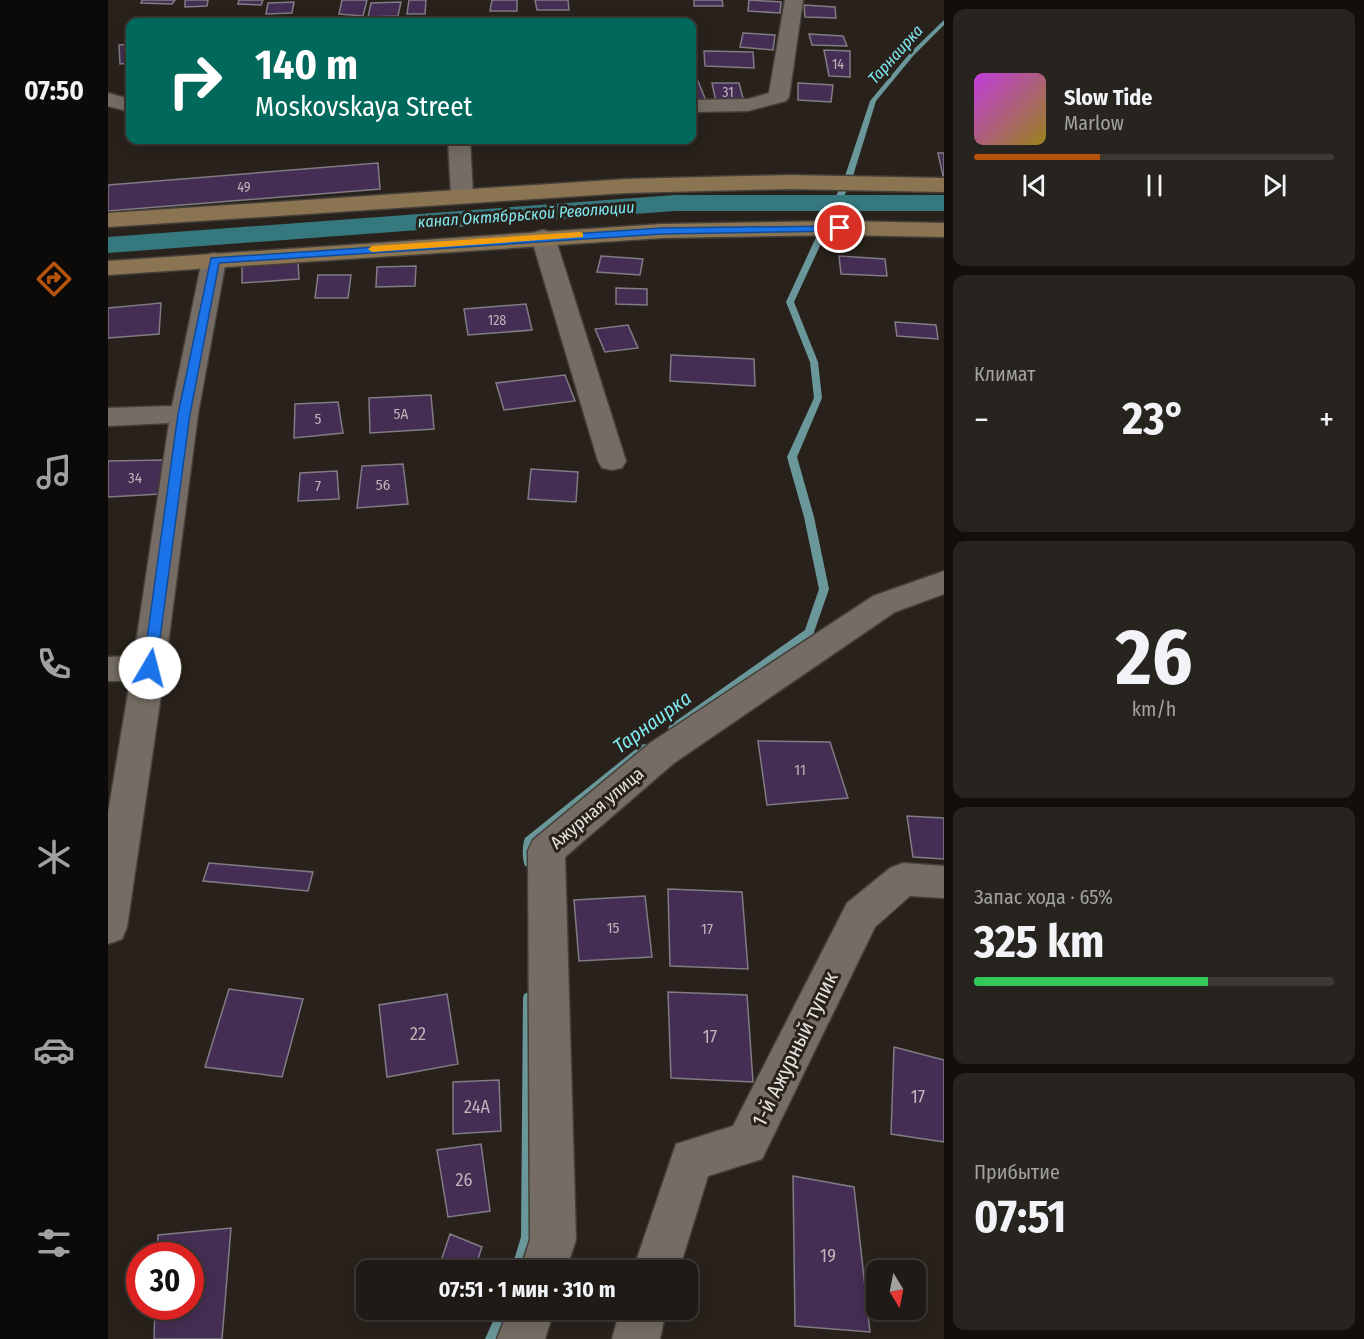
<!DOCTYPE html>
<html lang="ru">
<meta charset="utf-8">
<style>
:root{--surface:#1f1a15;--page:#27231e;--text:#f1f3f6;--muted:#a1a1a0;--line:#3c3834;--accent:#b45309}
body{margin:0;font-family:"Fira Sans Condensed",sans-serif;background:var(--page);color:var(--text);height:100vh;display:flex;flex-direction:column;font-size:22px;white-space:nowrap}
*{box-sizing:border-box;margin:0}
p{font-size:20px;color:var(--muted)}
.icon{flex:none;width:33px;height:33px;fill:none;stroke:currentColor;stroke-width:2;stroke-linecap:round;stroke-linejoin:round}
.map{position:relative;flex:1;overflow:hidden}
.side{display:flex;flex-direction:column;gap:9px;padding:9px;background:#110e0c;width:420px}
.side>*{flex:none}
.hud{position:absolute;left:18px;top:18px;width:570px;height:126px;border-radius:12px;box-shadow:0 3px 15px #0003,0 0 0 2px var(--line);background:#00695c;color:#fff;overflow:hidden}
.needle{width:39px;rotate:170deg}
.buttons{position:absolute;left:758px;top:1260px;display:grid;gap:12px}
.buttons a{display:grid;place-items:center;width:60px;height:60px;border-radius:12px;background:var(--surface);box-shadow:0 3px 15px #0003,0 0 0 2px var(--line);font-size:30px}
.speed{position:absolute;left:18px;top:1242px;display:flex;gap:12px;font-size:30px;font-weight:700;text-align:center}
.speed>*{display:grid;place-content:center;width:78px;height:78px;border-radius:50%;background:var(--surface);box-shadow:0 3px 15px #0003,0 0 0 2px var(--line);line-height:1}
.speed .limit{border:9px solid #d22;background:#fff;color:#111}
.pin{position:absolute;display:grid;place-items:center;width:51px;height:51px;color:#fff;margin:-26px;border:3px solid #fff;border-radius:50%;box-shadow:0 2px 6px #0007}
.me{position:absolute;width:66px;margin:-33px;rotate:8deg;stroke-linejoin:round;filter:drop-shadow(0 0 4px #0008)}
.turn{display:flex;align-items:center;gap:21px;height:126px;padding:0 30px;font-size:27px}
.turn .icon{width:78px;height:78px;stroke-width:2.5}
.turn b{display:block;font-size:42px;line-height:51px}
.big{font-size:45px;font-weight:700;line-height:1.1}
.side .tile{flex:1;display:flex;flex-direction:column;justify-content:center;gap:9px;min-width:0;padding:0 21px;border-radius:12px;background:var(--page)}
.side .dial{align-items:center;gap:0}
.dial b{font-size:78px;line-height:1}
.song{display:flex;align-items:center;gap:18px}
.cover{width:72px;height:72px;border-radius:9px;background:linear-gradient(135deg,hsl(290 70% 55%),hsl(50 70% 35%))}
.played{height:6px;border-radius:3px;background:linear-gradient(90deg,var(--accent) 35%,var(--line) 35%)}
.keys{display:flex;justify-content:space-around;direction:ltr}
.heat{display:flex;justify-content:space-between;align-items:center;font-size:33px;direction:ltr}
.charge{height:9px;border-radius:4px;background:linear-gradient(90deg,#34c759 65%,var(--line) 0)}
.trip{position:absolute;left:248px;top:1260px;width:342px;height:60px;border-radius:12px;background:var(--surface);box-shadow:0 3px 15px #0003,0 0 0 2px var(--line);font-weight:700;line-height:60px;text-align:center}
main{display:flex;flex:1;min-height:0}
.tabs{display:flex;flex-direction:column;width:108px;justify-content:space-around;align-items:center;background:#0c0a08;color:var(--muted)}
.tabs .icon{width:42px;height:42px}
.tabs .active{color:var(--accent)}
.tabs b{font-size:27px;color:var(--text)}
.map>svg:first-child{display:block}
.lines{fill:none;stroke-linecap:round;stroke-linejoin:round}
.stream{fill:#6a989a;fill-rule:evenodd}
.canal{fill:#35797e;fill-rule:evenodd}
.building{fill:#452e53;stroke:#807b84;stroke-width:1.5}
.minor-casing{stroke:#453f3a;stroke-width:3}
.secondary-casing{stroke:#453f3a;stroke-width:3}
.minor{fill:#756d65;fill-rule:evenodd}
.secondary{fill:#8a7452;fill-rule:evenodd}
.route{fill:#1a73e8;stroke:#114b97;stroke-width:1.5}
.slow{fill:#f59e0b}
.labels{text-anchor:middle;stroke-width:6;stroke-linejoin:round;paint-order:stroke}
.far-number-label{font-size:14px;fill:#beb5ba}
.number-label{font-size:15px;fill:#beb5ba}
.far-water-label{font-size:16px;font-style:italic;fill:#7fe9f0;stroke:#29221c}
.street-label{font-size:18px;fill:#e7e2dd;stroke:#29221c}
.near-number-label{font-size:18px;fill:#beb5ba}
.water-label{font-size:20px;font-style:italic;fill:#7fe9f0;stroke:#29221c}
.near-street-label{font-size:21px;fill:#e7e2dd;stroke:#29221c}
</style>
<main>
<nav class="tabs">
<b>07:50</b>
<svg class="icon active" aria-label="directions" viewBox="0 0 24 24"><path d="M12 3l9 9-9 9-9-9zM9 14v-3h6M13 9l2 2-2 2"/></svg>
<svg class="icon" aria-label="music" viewBox="0 0 24 24"><path d="M9 18V5l10-2v13"/><circle cx="6" cy="18" r="3"/><circle cx="16" cy="16" r="3"/></svg>
<svg class="icon" aria-label="phone" viewBox="0 0 24 24"><path d="M5 4h4l2 5-3 2q2 4 5 5l2-3 5 2v4C11 20 4 13 5 4z"/></svg>
<svg class="icon" aria-label="climate" viewBox="0 0 24 24"><path d="M12 3v18M4 7l16 10M4 17L20 7"/></svg>
<svg class="icon" aria-label="car" viewBox="0 0 24 24"><path d="M5 17H2v-5l4-1 3-4h7l3 4 3 1v5h-3M9 17h6M6 11h13"/><circle cx="7" cy="17" r="2"/><circle cx="17" cy="17" r="2"/></svg>
<svg class="icon" aria-label="filters" viewBox="0 0 24 24"><path d="M4 7h16M4 17h16"/><circle cx="9" cy="7" r="2"/><circle cx="15" cy="17" r="2"/></svg>
</nav>
<div class="map">
<svg width="836" height="1339" viewBox="0 0 836 1339">
<rect width="100%" height="100%" fill="#29221c"/>
<g class="lines">
<!-- stream -->
<path class="stream" d="M836 20V25L806 55 768 101 745 176 738 178 737 176 762 101 802 53Z
M732 188 739 190 724 220 717 222 716 220Z
M710 233 717 235 686 302 710 362 714 398 689 457 706 517 721 589 705 635 565 733 561 732 560 729 561 726 697 630 711 589 696 517 679 457 706 398 702 362 678 302Z
M537 744 541 745 543 748 541 751 427 843V862L425 866 421 867 417 866C414 859 414 845 417 838L533 745Z
M421 992 426 994 427 998V1237L417 1270H403L413 1237 415 998 416 994Z
M390 1310H404L393 1339H377Z"/>
<!-- canal -->
<path class="canal" d="M567 195H836V211H567L0 253V237Z"/>
</g>
<!-- building -->
<path class="building" d="M34 0H67L64 4 33 3Z
M77 0H100L99 6 77 7Z
M131 0H155L153 5 130 4Z
M234 0H259L255 16 231 14Z
M301 0H318L317 14H299Z
M384 0H409V11H382Z
M427 0H460L461 10H429Z
M586 0H614L615 6H586Z
M641 0 673 2 672 13 640 11Z
M186 2 184 13 158 14 160 3Z
M293 2 290 16 260 17 263 3Z
M696 5 727 7 728 18 697 17Z
M635 33 667 35 665 50 632 47Z
M701 34 735 36 739 46 704 45Z
M22 44V63L12 64 11 45Z
M716 50 742 51V77L721 76Z
M596 51 645 52 646 68 597 66Z
M584 81H590L599 103H584Z
M604 83H631L636 102H608Z
M690 83 725 85 723 102 690 100Z
M830 153H836V176H835Z
M270 163 272 189 0 211V185Z
M493 256 535 259 532 275 489 272Z
M731 256 777 259 779 276 733 274Z
M190 261 191 279 134 283V265Z
M308 266 307 286 268 287 269 267Z
M210 275H243L240 298H207Z
M508 288 539 289V305L508 304Z
M53 303 51 334 0 338V308Z
M418 304 424 330 360 335 356 309Z
M787 322 828 325 830 339 789 336Z
M520 325 530 348 497 352 487 329Z
M563 355 646 359 647 386 562 381Z
M457 375 467 401 396 410 388 383Z
M323 395 326 429 262 433 261 398Z
M230 402 235 433 186 438 187 404Z
M57 460 52 494 0 497V461Z
M295 464 300 504 249 508 254 466Z
M423 469 470 472 468 502 420 499Z
M229 471 231 499 190 501 192 473Z
M650 741 722 742 740 798 659 805Z
M799 816 836 818V859L805 857Z
M101 863 205 872 200 891 95 881Z
M560 889 634 892 640 969 562 966Z
M537 896 544 957 471 961 466 900Z
M121 989 195 999 174 1077 97 1067Z
M560 992 639 995 645 1082 563 1078Z
M339 994 350 1064 279 1077 271 1005Z
M786 1047 836 1060V1142L783 1134Z
M391 1080 393 1131 345 1134V1082Z
M373 1144 382 1211 340 1217 329 1150Z
M685 1176 746 1187 762 1332 687 1326Z
M123 1228 114 1339H46L47 1306H82V1256H49L50 1235Z
M342 1234 374 1247 366 1270H330Z"/>
<g class="lines">
<!-- minor casing -->
<g class="minor-casing">
<path id="minor" d="M677 0H695L681 97 678 101 640 111 584 112V100L640 99 661 93Z
M0 93 22 99V112L0 106Z
M340 140H362L365 195 362 200 354 202 346 200 343 195Z
M435 230 443 232 447 237 518 461 514 468 504 470 494 468 490 461 423 237 427 232Z
M106 253 115 255 118 260 90 414 57 668 19 927 14 939 0 944V813L22 681H0V657L26 656 61 423 0 426V408L64 406 94 260 97 255Z
M836 571V594L787 612 566 763 457 857 468 1240 458 1270H412L422 1240 420 851 425 840 542 743 765 596Z
M795 863 836 866V898L802 896 767 927 654 1159 600 1176 571 1270H525L568 1144 625 1126 739 903 782 868Z
M400 1310H446L437 1339H389Z
M512 1310H558L552 1339H504Z"/>
</g>
<!-- secondary casing -->
<g class="secondary-casing">
<path id="secondary" d="M681 175 836 178V192L681 189 518 193 0 227V213L518 179Z
M732 221 836 223V237L732 235 554 238 0 275V261L554 224Z"/>
</g>
<!-- minor -->
<use href="#minor" class="minor"/>
<!-- secondary -->
<use href="#secondary" class="secondary"/>
</g>
<!-- route -->
<path class="route" d="M732 226 737 228 736 231 554 234 111 263 82 414 48 668 46 671H37L35 668 70 414 103 258 554 228Z"/>
<!-- slow -->
<path class="slow" d="M472 232 475 233V237L264 252 260 249 264 246Z"/>
<g class="labels">
<!-- far-number labels -->
<g class="far-number-label">
<text x="730" y="69">14</text>
<text x="620" y="97">31</text>
<text x="136" y="192">49</text>
<text x="389" y="325">128</text>
</g>
<!-- number labels -->
<g class="number-label">
<text x="293" y="419">5А</text>
<text x="210" y="424">5</text>
<text x="27" y="483">34</text>
<text x="275" y="490">56</text>
<text x="210" y="491">7</text>
<text x="692" y="775">11</text>
<text x="505" y="933">15</text>
<text x="599" y="934">17</text>
</g>
<!-- far-water labels -->
<g class="far-water-label">
<text transform="translate(787 54) rotate(-48)" y="6">Тарнаирка</text>
<text transform="translate(418 214) rotate(-4)" y="6">канал Октябрьской Революции</text>
</g>
<!-- street labels -->
<g class="street-label">
<text transform="translate(489 808) rotate(-40)" y="6">Ажурная улица</text>
</g>
<!-- near-number labels -->
<g class="near-number-label">
<text x="310" y="1040">22</text>
<text x="602" y="1043">17</text>
<text x="810" y="1103">17</text>
<text x="369" y="1113">24А</text>
<text x="356" y="1186">26</text>
<text x="720" y="1262">19</text>
</g>
<!-- water labels -->
<g class="water-label">
<text transform="translate(544 722) rotate(-36)" y="7">Тарнаирка</text>
</g>
<!-- near-street labels -->
<g class="near-street-label">
<text transform="translate(687 1049) rotate(-64)" y="7">1-й Ажурный тупик</text>
</g>
</g>
</svg>
<div class="buttons">
<a><svg class="needle" viewBox="-14 -14 28 28"><path d="M0-13l5 13h-10z" fill="#e53935"/><path d="M0 13l5-13h-10z" fill="#a1a1a0"/></svg></a>
</div>
<div class="speed"><div class="limit">30</div></div>
<div class="pin" style="left:732px;top:228px;background:#d93025"><svg class="icon" aria-label="arrive" viewBox="0 0 24 24"><path d="M6 21V4h12l-3 4 3 4H6"/></svg></div>
<svg class="me" style="left:42px;top:668px" viewBox="-20 -20 40 40"><circle r="19" fill="#fff"/><path d="M0-13L10 11 0 6-10 11z" fill="#1a73e8"/></svg>
<div class="trip">07:51 · 1 мин · 310 m</div>
<div class="hud">
<div class="turn"><svg class="icon" aria-label="right" viewBox="0 0 24 24"><path d="M7 20v-9h11M14 6l5 5-5 5"/></svg><div><b>140 m</b>Moskovskaya Street</div></div>
</div>
</div>
<section class="side">
<div class="tile">
<div class="song"><i class="cover"></i><div><b>Slow Tide</b><p>Marlow</p></div></div>
<div class="played"></div>
<div class="keys"><svg class="icon" aria-label="previous" viewBox="0 0 24 24"><path d="M18 5L8 12l10 7zM5 5v14"/></svg><svg class="icon" aria-label="pause" viewBox="0 0 24 24"><path d="M8 5v14M16 5v14"/></svg><svg class="icon" aria-label="next" viewBox="0 0 24 24"><path d="M6 5l10 7-10 7zM19 5v14"/></svg></div>
</div>
<div class="tile"><p>Климат</p>
<div class="heat"><a>−</a><b class="big">23°</b><a>+</a></div>
</div>
<div class="tile dial"><b>26</b><p>km/h</p></div>
<div class="tile"><p>Запас хода · 65%</p><b class="big">325 km</b><div class="charge"></div></div>
<div class="tile"><p>Прибытие</p><b class="big">07:51</b></div>
</section>
</main>
